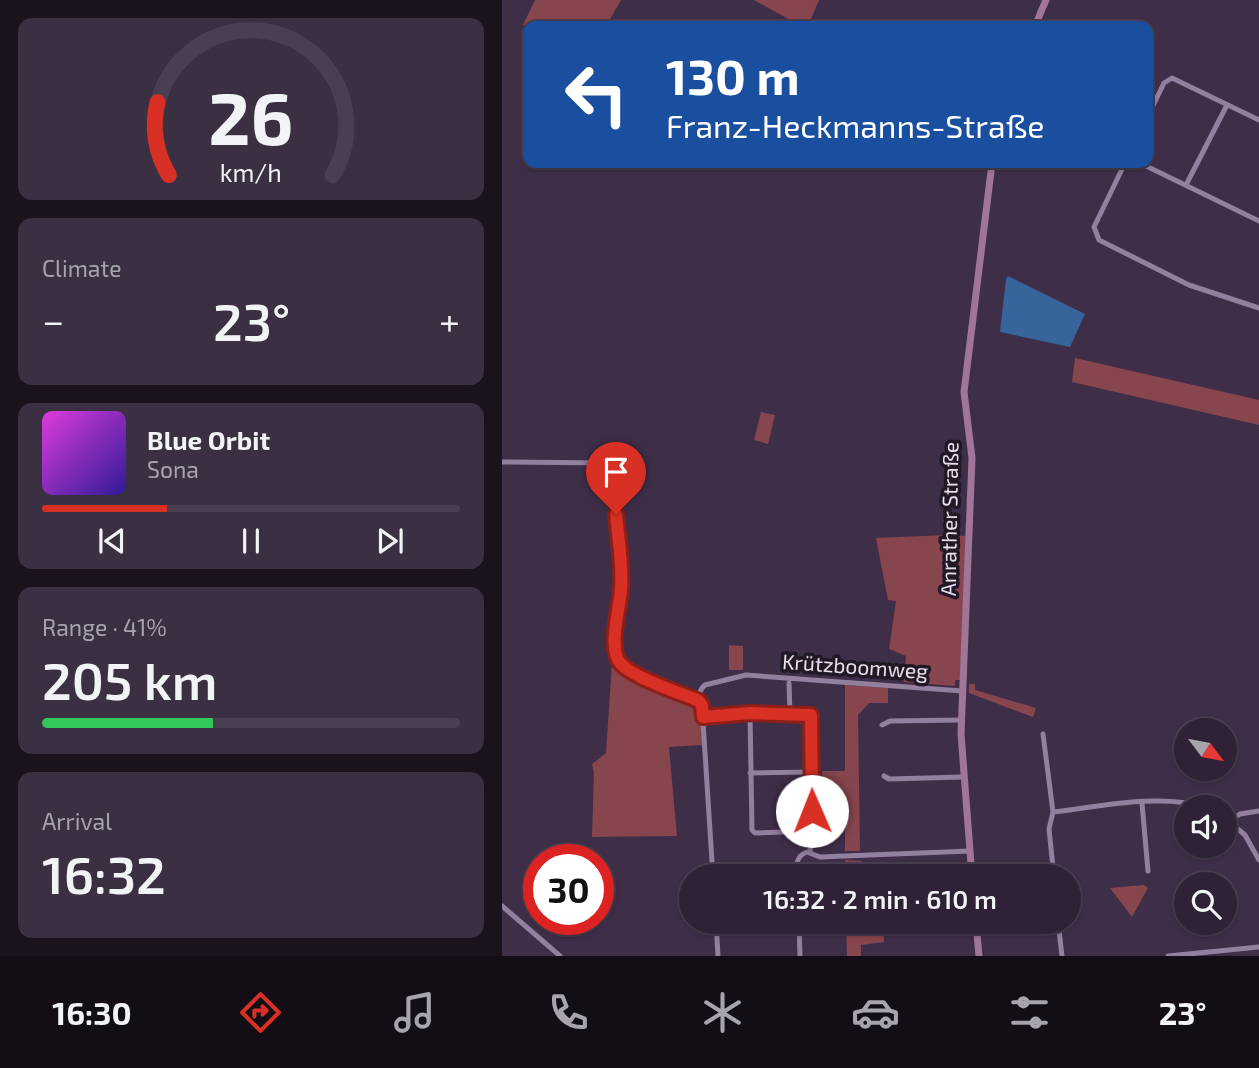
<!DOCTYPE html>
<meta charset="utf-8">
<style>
:root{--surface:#2f2236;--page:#3b2f42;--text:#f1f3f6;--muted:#a7a4ad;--line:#4a3f51;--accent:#d93025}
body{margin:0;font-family:"Exo 2",sans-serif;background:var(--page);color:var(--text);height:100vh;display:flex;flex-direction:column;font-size:26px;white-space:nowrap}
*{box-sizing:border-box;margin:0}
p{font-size:23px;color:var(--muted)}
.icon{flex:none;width:38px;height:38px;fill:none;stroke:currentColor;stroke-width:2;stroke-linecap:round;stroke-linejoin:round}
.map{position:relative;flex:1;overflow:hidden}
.panel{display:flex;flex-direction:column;gap:18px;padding:18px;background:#1a131e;width:502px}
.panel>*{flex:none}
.hud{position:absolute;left:21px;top:21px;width:630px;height:147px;border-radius:14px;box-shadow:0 2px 5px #0004,0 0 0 2px var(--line);background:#1a4fa0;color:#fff;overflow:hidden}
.needle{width:46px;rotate:122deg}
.controls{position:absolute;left:672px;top:718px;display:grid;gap:14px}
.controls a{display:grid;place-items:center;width:63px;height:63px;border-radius:50%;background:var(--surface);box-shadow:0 2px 5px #0004,0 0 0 2px var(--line);font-size:35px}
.speed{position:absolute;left:21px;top:844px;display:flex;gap:14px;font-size:35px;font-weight:700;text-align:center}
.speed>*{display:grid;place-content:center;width:91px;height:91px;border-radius:50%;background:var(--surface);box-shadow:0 2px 5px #0004,0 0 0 2px var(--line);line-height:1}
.speed .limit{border:10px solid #d22;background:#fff;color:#111}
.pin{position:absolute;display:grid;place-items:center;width:60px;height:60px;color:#fff;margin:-72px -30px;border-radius:50% 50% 50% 0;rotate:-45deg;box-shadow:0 0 7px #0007}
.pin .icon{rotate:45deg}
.me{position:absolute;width:77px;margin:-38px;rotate:359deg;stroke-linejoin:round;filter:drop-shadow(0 0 5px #0008)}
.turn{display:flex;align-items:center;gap:24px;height:147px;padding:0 28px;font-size:32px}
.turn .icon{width:91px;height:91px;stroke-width:2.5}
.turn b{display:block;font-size:49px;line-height:60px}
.big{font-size:52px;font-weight:600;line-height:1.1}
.panel .card{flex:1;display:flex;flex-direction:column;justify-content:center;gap:10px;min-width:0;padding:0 24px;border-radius:14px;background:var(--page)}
.panel .dial{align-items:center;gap:0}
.dial svg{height:182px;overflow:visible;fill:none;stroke:var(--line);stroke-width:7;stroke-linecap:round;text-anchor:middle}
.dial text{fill:var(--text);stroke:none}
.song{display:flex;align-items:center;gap:21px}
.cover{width:84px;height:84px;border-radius:10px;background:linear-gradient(135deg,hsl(300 70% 55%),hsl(250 70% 35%))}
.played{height:7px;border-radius:4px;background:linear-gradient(90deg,var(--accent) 30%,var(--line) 30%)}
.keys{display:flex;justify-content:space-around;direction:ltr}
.heat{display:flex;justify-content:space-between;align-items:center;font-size:38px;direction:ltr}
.charge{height:10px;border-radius:5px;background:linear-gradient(90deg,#34c759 41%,var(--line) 0)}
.trip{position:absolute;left:177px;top:864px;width:402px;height:70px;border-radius:35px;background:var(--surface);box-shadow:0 2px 5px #0004,0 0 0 2px var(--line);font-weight:600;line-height:70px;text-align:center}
.menu{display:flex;height:112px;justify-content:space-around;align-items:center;background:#130e16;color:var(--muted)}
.menu .icon{width:49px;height:49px}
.menu .selected{color:var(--accent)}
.menu b{font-size:32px;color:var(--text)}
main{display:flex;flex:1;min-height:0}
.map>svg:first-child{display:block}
.green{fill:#87454d}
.water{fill:#36649b}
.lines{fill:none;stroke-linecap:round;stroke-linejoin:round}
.minor{stroke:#937f9e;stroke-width:5}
.major{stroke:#a17597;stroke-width:7}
.route-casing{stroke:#8d1f18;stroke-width:18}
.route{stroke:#d93025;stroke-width:12}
.labels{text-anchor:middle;stroke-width:7;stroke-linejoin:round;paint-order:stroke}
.street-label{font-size:21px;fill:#e9deef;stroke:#211a26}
</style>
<main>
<section class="panel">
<div class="card dial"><svg viewBox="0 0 100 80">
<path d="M14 69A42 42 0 1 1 86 69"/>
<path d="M14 69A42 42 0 0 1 9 37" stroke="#d93025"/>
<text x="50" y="56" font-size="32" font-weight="700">26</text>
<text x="50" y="72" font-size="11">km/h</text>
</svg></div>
<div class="card"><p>Climate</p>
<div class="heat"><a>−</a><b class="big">23°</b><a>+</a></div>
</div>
<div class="card">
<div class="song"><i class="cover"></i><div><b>Blue Orbit</b><p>Sona</p></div></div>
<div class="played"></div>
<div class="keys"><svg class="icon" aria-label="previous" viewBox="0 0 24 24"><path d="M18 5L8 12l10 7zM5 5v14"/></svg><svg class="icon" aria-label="pause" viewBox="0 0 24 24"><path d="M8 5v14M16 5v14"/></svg><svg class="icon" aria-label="next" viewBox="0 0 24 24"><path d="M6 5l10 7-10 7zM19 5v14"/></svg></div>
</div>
<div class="card"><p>Range · 41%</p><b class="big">205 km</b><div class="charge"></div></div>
<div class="card"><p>Arrival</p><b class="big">16:32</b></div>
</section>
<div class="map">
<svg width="757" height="956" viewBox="0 0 757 956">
<rect width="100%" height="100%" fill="#3f2e48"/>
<!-- green -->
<path class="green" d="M33 0H119L104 26 21 25Z
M252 0H317L306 26H299Z
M573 358 757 400V425L570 382Z
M259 412 273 415 266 444 252 440Z
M446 535 464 536 458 680H453V686L402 682 404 656 387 649 394 601 386 600 374 538Z
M227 645 241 646V670H227Z
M111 648 114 660 120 667 196 703 198 707 201 745 167 747 175 836 90 837 92 773 90 764 104 753Z
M467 684H473V690L534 708 531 717 467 693Z
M343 685 386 688V703H367L356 715 358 851H343V797H321L320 771H343Z
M343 860 360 861V877H344Z
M642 885 646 888 630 917 608 888Z
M344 922H381L382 942 359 945V956H345Z"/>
<!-- water -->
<path class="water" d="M506 276 583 314 568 347 498 332 504 279Z"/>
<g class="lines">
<!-- minor -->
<path class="minor" d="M646 116 662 83 670 78 757 120
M623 163 592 227 597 240 687 285 757 308
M638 163 757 221
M684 185 725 105
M0 462 108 463C113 500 123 555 119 591 117 611 106 642 117 660 127 678 178 693 197 701
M287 683 288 714
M248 713 250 830 253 833 310 831
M201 717 248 713 309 715 311 828 308 852
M380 725 388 721 459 720
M541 734 551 812 547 829 552 877
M248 773 310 772
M382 776 387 779 461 777
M640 803 646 871
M551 812C594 807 660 793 701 807
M723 818 743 835 757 860
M728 821 738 814 757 811
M211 877 200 706C196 699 196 691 203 685L244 675 460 691
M295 877C295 866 293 856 305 852L318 857 468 851
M0 906 58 956
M214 922 216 956
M297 922 298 956
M556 922 560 956
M666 956 757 947"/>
<!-- major -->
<path class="major" d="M533 26 544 0
M470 877 459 734 470 458 462 392 490 163
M474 922 477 956"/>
</g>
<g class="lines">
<!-- route casing -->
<g class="route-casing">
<path id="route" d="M114 514C116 538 121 564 119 589 118 608 105 649 119 664 132 678 178 693 197 701L200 706 201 717 248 713 309 715 310 811"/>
</g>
<!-- route -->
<use href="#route" class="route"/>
</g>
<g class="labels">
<!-- street labels -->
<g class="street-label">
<text transform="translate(448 519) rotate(-89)" y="7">Anrather Straße</text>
<text transform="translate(353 667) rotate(4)" y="7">Krützboomweg</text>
</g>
</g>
</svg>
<div class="controls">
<a><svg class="needle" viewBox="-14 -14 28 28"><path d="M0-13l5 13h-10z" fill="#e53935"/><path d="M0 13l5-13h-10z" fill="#a7a4ad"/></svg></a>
<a><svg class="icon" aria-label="sound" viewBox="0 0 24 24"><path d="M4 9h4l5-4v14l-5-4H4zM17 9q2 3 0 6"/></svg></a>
<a><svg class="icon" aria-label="search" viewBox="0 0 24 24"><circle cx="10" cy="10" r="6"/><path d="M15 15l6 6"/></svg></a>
</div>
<div class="speed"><div class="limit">30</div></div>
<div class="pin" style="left:114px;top:514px;background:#d93025"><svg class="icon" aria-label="arrive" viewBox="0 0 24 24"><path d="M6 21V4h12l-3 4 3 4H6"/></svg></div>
<svg class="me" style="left:310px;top:811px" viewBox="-20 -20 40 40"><circle r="19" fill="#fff"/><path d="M0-13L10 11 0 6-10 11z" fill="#d93025"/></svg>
<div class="trip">16:32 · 2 min · 610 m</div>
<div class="hud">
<div class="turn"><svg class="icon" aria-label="left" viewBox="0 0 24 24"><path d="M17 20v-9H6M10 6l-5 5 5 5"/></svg><div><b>130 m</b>Franz-Heckmanns-Straße</div></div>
</div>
</div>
</main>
<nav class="menu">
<b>16:30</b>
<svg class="icon selected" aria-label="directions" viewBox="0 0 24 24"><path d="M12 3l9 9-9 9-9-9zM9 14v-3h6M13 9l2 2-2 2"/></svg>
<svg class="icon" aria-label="music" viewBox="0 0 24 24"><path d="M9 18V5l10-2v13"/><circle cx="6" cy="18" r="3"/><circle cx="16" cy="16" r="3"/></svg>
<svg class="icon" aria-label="phone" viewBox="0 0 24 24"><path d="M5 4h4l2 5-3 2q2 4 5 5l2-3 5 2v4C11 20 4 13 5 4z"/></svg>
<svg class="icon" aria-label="climate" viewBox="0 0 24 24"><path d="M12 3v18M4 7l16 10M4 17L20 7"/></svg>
<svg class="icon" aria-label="car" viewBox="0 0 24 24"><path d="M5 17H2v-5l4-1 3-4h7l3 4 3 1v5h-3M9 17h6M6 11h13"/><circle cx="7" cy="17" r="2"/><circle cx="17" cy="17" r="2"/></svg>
<svg class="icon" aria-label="filters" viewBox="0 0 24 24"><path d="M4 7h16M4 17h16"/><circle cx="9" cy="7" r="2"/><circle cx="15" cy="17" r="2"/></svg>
<b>23°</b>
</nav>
